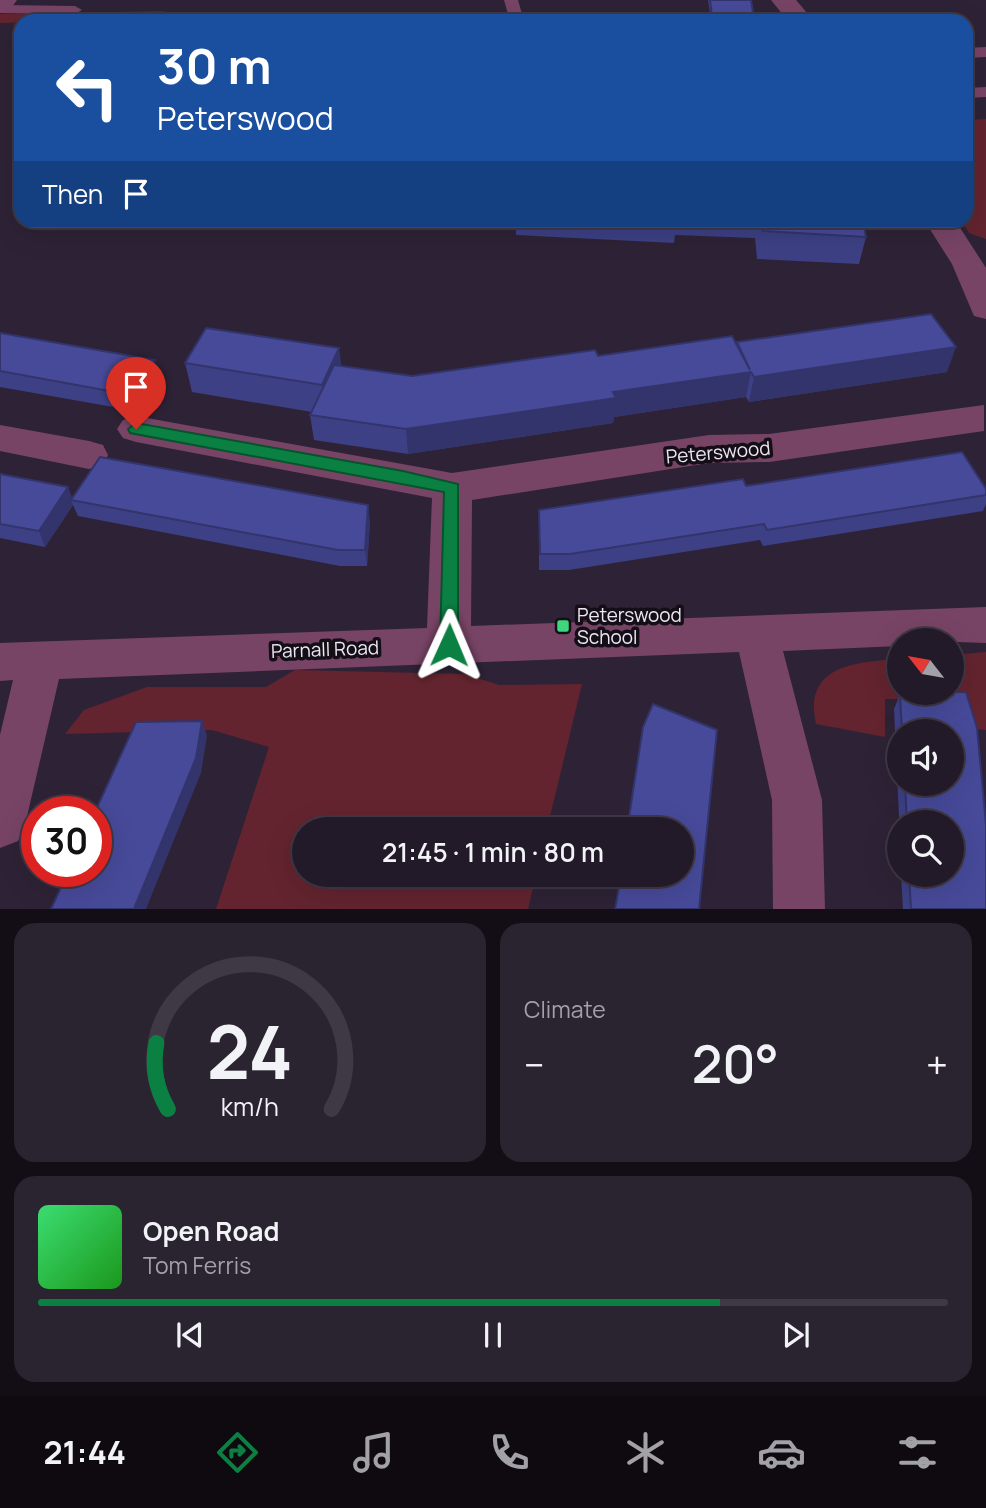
<!DOCTYPE html>
<meta charset="utf-8">
<style>
:root{--surface:#221a28;--page:#2a2330;--text:#f1f3f6;--muted:#a2a1a8;--line:#3f3845;--accent:#0b8043}
body{margin:0;font-family:Manrope,sans-serif;background:var(--page);color:var(--text);height:100vh;display:flex;flex-direction:column;font-size:26px;white-space:nowrap}
*{box-sizing:border-box;margin:0}
p{font-size:23px;color:var(--muted)}
.icon{flex:none;width:38px;height:38px;fill:none;stroke:currentColor;stroke-width:2;stroke-linecap:round;stroke-linejoin:round}
.map{position:relative;height:909px;overflow:hidden}
.details{display:flex;flex-direction:column;gap:14px;padding:14px;background:#130e16;flex:1}
.details>*{flex:none}
.banner{position:absolute;left:14px;top:14px;width:959px;height:214px;border-radius:21px;box-shadow:0 7px 28px #0002,0 0 0 2px var(--line);background:#1a4fa0;color:#fff;overflow:hidden}
.needle{width:46px;rotate:301deg}
.buttons{position:absolute;left:887px;top:628px;display:grid;gap:14px}
.buttons a{display:grid;place-items:center;width:77px;height:77px;border-radius:50%;background:var(--surface);box-shadow:0 7px 28px #0002,0 0 0 2px var(--line);font-size:35px}
.speed{position:absolute;left:21px;top:796px;display:flex;gap:14px;font-size:35px;font-weight:700;text-align:center}
.speed>*{display:grid;place-content:center;width:91px;height:91px;border-radius:50%;background:var(--surface);box-shadow:0 7px 28px #0002,0 0 0 2px var(--line);line-height:1}
.speed .limit{border:10px solid #d22;background:#fff;color:#111}
.pin{position:absolute;display:grid;place-items:center;width:60px;height:60px;color:#fff;margin:-72px -30px;border-radius:50% 50% 50% 0;rotate:-45deg;box-shadow:0 0 7px #0007}
.pin .icon{rotate:45deg}
.me{position:absolute;width:77px;margin:-38px;rotate:1deg;stroke-linejoin:round;filter:drop-shadow(0 0 5px #0008)}
.turn{display:flex;align-items:center;gap:24px;height:147px;padding:0 28px;font-size:32px}
.turn .icon{width:91px;height:91px;stroke-width:2.5}
.turn b{display:block;font-size:49px;line-height:60px}
.then{display:flex;align-items:center;height:66px;padding:0 28px;background:#0003;gap:14px;font-size:26px}
.big{font-size:52px;font-weight:600;line-height:1.1}
.details .card{flex:1;display:flex;flex-direction:column;justify-content:center;gap:10px;min-width:0;padding:0 24px;border-radius:21px;background:var(--page)}
.details .dial{align-items:center;gap:0}
.dial svg{height:182px;overflow:visible;fill:none;stroke:var(--line);stroke-width:7;stroke-linecap:round;text-anchor:middle}
.dial text{fill:var(--text);stroke:none}
.song{display:flex;align-items:center;gap:21px}
.cover{width:84px;height:84px;border-radius:10px;background:linear-gradient(135deg,hsl(140 70% 55%),hsl(120 70% 35%))}
.played{height:7px;border-radius:4px;background:linear-gradient(90deg,var(--accent) 75%,var(--line) 75%)}
.keys{display:flex;justify-content:space-around;direction:ltr}
.heat{display:flex;justify-content:space-between;align-items:center;font-size:38px;direction:ltr}
.details .tiles{flex:1;display:grid;gap:14px;grid-template-columns:1fr 1fr}
.card:last-child{grid-column:span 2}
.trip{position:absolute;left:292px;top:817px;width:402px;height:70px;border-radius:35px;background:var(--surface);box-shadow:0 7px 28px #0002,0 0 0 2px var(--line);font-weight:600;line-height:70px;text-align:center}
.menu{display:flex;height:112px;justify-content:space-around;align-items:center;background:#0e0a10;color:var(--muted)}
.menu .icon{width:49px;height:49px}
.menu .active{color:var(--accent)}
.menu b{font-size:32px;color:var(--text)}
.map>svg:first-child{display:block}
.green{fill:#63242f}
.lines{fill:none;stroke-linecap:round;stroke-linejoin:round}
.lane{fill:#784466;fill-rule:evenodd}
.street{fill:#784466;fill-rule:evenodd}
.wall{fill:#3d4084;fill-rule:evenodd}
.shaded-wall{fill:#32346b}
.building{fill:#474a99;stroke:#32346b;stroke-width:2}
.route{fill:#0b8043;stroke:#07532c;stroke-width:2}
.poi-dot{fill:#3fd77d;stroke:#140f17;stroke-width:2.5}
.labels{text-anchor:middle;stroke-width:7;stroke-linejoin:round;paint-order:stroke}
.street-label{font-size:19px;fill:#ede6f3;stroke:#140f17}
.poi-label{font-size:19px;fill:#ede6f3;stroke:#140f17;text-anchor:start}
</style>
<div class="map">
<svg width="986" height="910" viewBox="0 0 986 910">
<rect width="100%" height="100%" fill="#2e2336"/>
<!-- green -->
<path class="green" d="M168 11 113 20 0 23V14Z
M986 119V239L969 233 962 221 966 220V120Z
M986 652V730L969 728 954 699H885V737L816 724C803 665 856 662 899 659L900 693H952V655Z
M295 670 465 674 499 685 582 684 547 829 304 830V875H536L528 909H216L269 747 212 730 65 734 84 710 147 687H266Z"/>
<g class="lines">
<!-- lane -->
<path class="lane" d="M504 0H518L524 21H510Z
M0 5 75 6 82 10 75 14 0 13Z
M986 47V57L966 58V48Z
M986 87V97L966 98V88Z"/>
<!-- street -->
<path class="street" d="M0 0H17L9 11 0 13Z
M771 0H796L814 21H788Z
M924 220H955L986 268V319L974 316 952 264Z
M984 405V431L769 462 709 463 472 500 471 626 986 607V643L900 640V646L783 651 822 800 825 910H773L772 800 739 652 59 679 25 825 18 841 0 848V735L13 680 0 681V643L427 628 432 498 136 442 123 438 117 429 123 420 136 416 452 473 709 435 769 434Z
M0 425 89 441 103 445 108 455 103 465 89 469 0 451Z"/>
</g>
<!-- wall -->
<path class="wall" d="M708 0H751L754 18V21H711Z
M516 220H863L866 237 859 264 757 259 755 238 675 235 674 243 516 235Z
M0 333 159 376 136 411 0 387Z
M737 342 947 372 749 402 746 397 614 417 613 423 408 454 314 440 310 415 312 412 192 392 185 363 342 366 412 376 598 356 737 345Z
M0 474 73 498 370 522 367 566H340L78 516 73 505 45 547 0 538Z
M746 486 986 489V504L983 511 763 546 760 540 569 570H539V510Z
M952 692H966L977 728 986 825V909H903L901 875H952V822H900V838L894 709 900 694 952 693ZM900 732H952V784H900Z"/>
<!-- shaded-wall -->
<path class="shaded-wall" d="M956 347 947 372 749 402 754 377Z
M339 348 343 377 326 414 322 385Z
M155 360 159 376 136 411 131 395Z
M751 372 746 397 614 417 613 423 408 454 406 429 613 392Z
M68 487 73 500H71L73 505 45 547 39 531Z
M368 505 370 522 367 566 365 550Z
M202 721 207 736 201 773 146 909H134Z"/>
<!-- building -->
<path class="building" d="M710 0H751L754 18 712 16Z
M761 220H863L866 237 763 231Z
M931 314 956 347 754 377 751 372 613 392 616 398 406 429 310 415 334 365 412 376 595 350 598 356 732 336 750 370 737 342Z
M206 328 339 348 322 385 185 363Z
M0 333 155 360 131 395 0 371Z
M962 452 986 489V495L767 530 764 524 570 554H540L539 510 743 479 746 486Z
M100 457 368 505 365 550H338L71 500Z
M0 474 68 487 39 531 0 524Z
M952 692H966L977 728 986 825V909H911L909 875H952V822H907L905 784H952V732H902L900 694 952 693Z
M653 704 717 730 699 909H615L621 875H682V830H627L643 727Z
M202 721 196 758 134 909H51L68 872H96L95 812 136 722Z"/>
<!-- route -->
<path class="route" d="M136 423 403 471 458 484V645L455 650 449 652 440 645 444 492 130 433 128 429Z"/>
<!-- markers -->
<rect class="poi-dot" x="556" y="619" width="14" height="14" rx="3.5"/>
<g class="labels">
<!-- street labels -->
<g class="street-label">
<text transform="translate(718 452) rotate(-5)" y="7">Peterswood</text>
<text transform="translate(325 649) rotate(-2)" y="7">Parnall Road</text>
</g>
<!-- poi labels -->
<g class="poi-label">
<text x="577" y="622">Peterswood<tspan x="577" dy="22">School</tspan></text>
</g>
</g>
</svg>
<div class="buttons">
<a><svg class="needle" viewBox="-14 -14 28 28"><path d="M0-13l5 13h-10z" fill="#e53935"/><path d="M0 13l5-13h-10z" fill="#a2a1a8"/></svg></a>
<a><svg class="icon" aria-label="sound" viewBox="0 0 24 24"><path d="M4 9h4l5-4v14l-5-4H4zM17 9q2 3 0 6"/></svg></a>
<a><svg class="icon" aria-label="search" viewBox="0 0 24 24"><circle cx="10" cy="10" r="6"/><path d="M15 15l6 6"/></svg></a>
</div>
<div class="speed"><div class="limit">30</div></div>
<div class="pin" style="left:136px;top:429px;background:#d93025"><svg class="icon" aria-label="arrive" viewBox="0 0 24 24"><path d="M6 21V4h12l-3 4 3 4H6"/></svg></div>
<svg class="me" style="left:449px;top:645px" viewBox="-20 -20 40 40"><path d="M0-17L14 15 0 8-14 15z" fill="#0b8043" stroke="#fff" stroke-width="4"/></svg>
<div class="trip">21:45 · 1 min · 80 m</div>
<div class="banner">
<div class="turn"><svg class="icon" aria-label="left" viewBox="0 0 24 24"><path d="M17 20v-9H6M10 6l-5 5 5 5"/></svg><div><b>30 m</b>Peterswood</div></div>
<div class="then">Then<svg class="icon" aria-label="arrive" viewBox="0 0 24 24"><path d="M6 21V4h12l-3 4 3 4H6"/></svg></div>
</div>
</div>
<section class="details">
<div class="tiles">
<div class="card dial"><svg viewBox="0 0 100 80">
<path d="M14 69A42 42 0 1 1 86 69"/>
<path d="M14 69A42 42 0 0 1 9 40" stroke="#0b8043"/>
<text x="50" y="56" font-size="32" font-weight="700">24</text>
<text x="50" y="72" font-size="11">km/h</text>
</svg></div>
<div class="card"><p>Climate</p>
<div class="heat"><a>−</a><b class="big">20°</b><a>+</a></div>
</div>
<div class="card">
<div class="song"><i class="cover"></i><div><b>Open Road</b><p>Tom Ferris</p></div></div>
<div class="played"></div>
<div class="keys"><svg class="icon" aria-label="previous" viewBox="0 0 24 24"><path d="M18 5L8 12l10 7zM5 5v14"/></svg><svg class="icon" aria-label="pause" viewBox="0 0 24 24"><path d="M8 5v14M16 5v14"/></svg><svg class="icon" aria-label="next" viewBox="0 0 24 24"><path d="M6 5l10 7-10 7zM19 5v14"/></svg></div>
</div>
</div>
</section>
<nav class="menu">
<b>21:44</b>
<svg class="icon active" aria-label="directions" viewBox="0 0 24 24"><path d="M12 3l9 9-9 9-9-9zM9 14v-3h6M13 9l2 2-2 2"/></svg>
<svg class="icon" aria-label="music" viewBox="0 0 24 24"><path d="M9 18V5l10-2v13"/><circle cx="6" cy="18" r="3"/><circle cx="16" cy="16" r="3"/></svg>
<svg class="icon" aria-label="phone" viewBox="0 0 24 24"><path d="M5 4h4l2 5-3 2q2 4 5 5l2-3 5 2v4C11 20 4 13 5 4z"/></svg>
<svg class="icon" aria-label="climate" viewBox="0 0 24 24"><path d="M12 3v18M4 7l16 10M4 17L20 7"/></svg>
<svg class="icon" aria-label="car" viewBox="0 0 24 24"><path d="M5 17H2v-5l4-1 3-4h7l3 4 3 1v5h-3M9 17h6M6 11h13"/><circle cx="7" cy="17" r="2"/><circle cx="17" cy="17" r="2"/></svg>
<svg class="icon" aria-label="filters" viewBox="0 0 24 24"><path d="M4 7h16M4 17h16"/><circle cx="9" cy="7" r="2"/><circle cx="15" cy="17" r="2"/></svg>
</nav>
